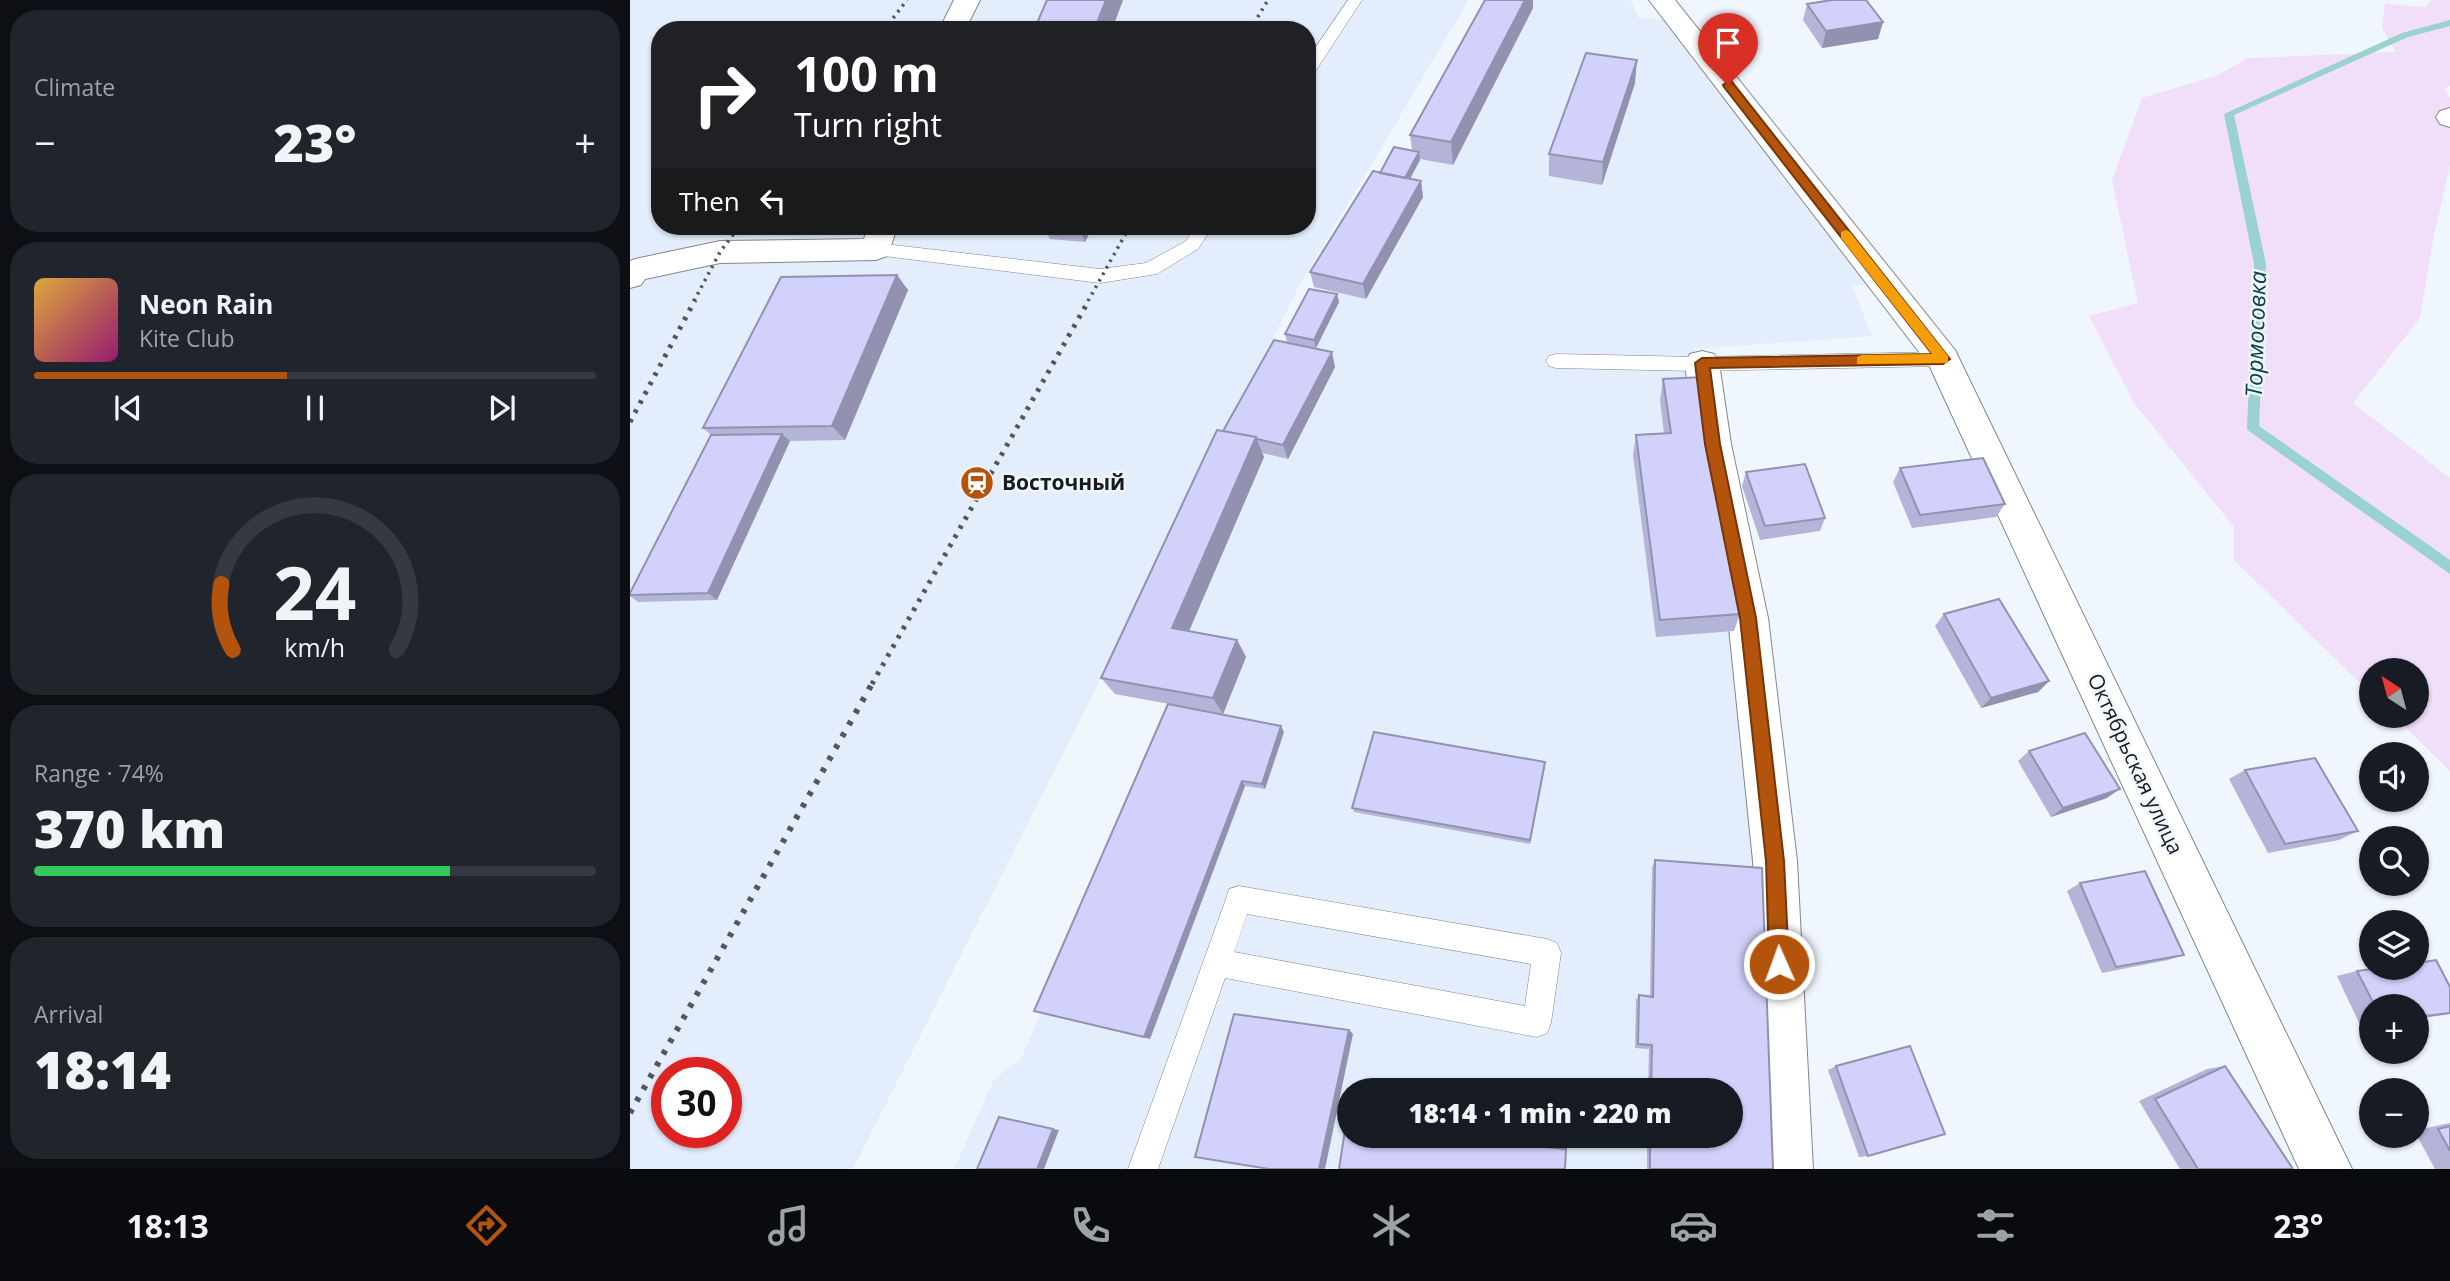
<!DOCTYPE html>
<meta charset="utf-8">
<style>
:root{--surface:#171b24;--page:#20242c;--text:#f1f3f6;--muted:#9ea1a6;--line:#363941;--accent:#b3530c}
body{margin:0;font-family:"Open Sans",sans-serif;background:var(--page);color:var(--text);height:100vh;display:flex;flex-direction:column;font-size:26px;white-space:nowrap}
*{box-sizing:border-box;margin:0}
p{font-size:23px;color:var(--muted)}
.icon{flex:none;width:38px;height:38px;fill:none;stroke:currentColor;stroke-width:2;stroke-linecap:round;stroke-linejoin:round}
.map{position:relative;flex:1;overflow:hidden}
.details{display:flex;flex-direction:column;gap:10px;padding:10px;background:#0d0f14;width:630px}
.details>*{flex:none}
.hud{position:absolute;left:21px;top:21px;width:665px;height:214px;border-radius:28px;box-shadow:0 2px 5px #0004;background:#202124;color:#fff;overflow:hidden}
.needle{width:46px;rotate:324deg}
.controls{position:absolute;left:1729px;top:658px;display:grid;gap:14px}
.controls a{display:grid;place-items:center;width:70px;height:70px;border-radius:50%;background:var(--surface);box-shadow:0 2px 5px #0004;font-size:35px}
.speed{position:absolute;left:21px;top:1057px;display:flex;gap:14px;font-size:35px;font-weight:700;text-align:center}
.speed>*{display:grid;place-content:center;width:91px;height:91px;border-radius:50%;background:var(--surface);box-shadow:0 2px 5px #0004;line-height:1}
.speed .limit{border:10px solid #d22;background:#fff;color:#111}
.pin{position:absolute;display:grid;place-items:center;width:60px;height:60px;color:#fff;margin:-72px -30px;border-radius:50% 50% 50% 0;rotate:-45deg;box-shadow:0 0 7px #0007}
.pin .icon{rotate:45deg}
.me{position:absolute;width:77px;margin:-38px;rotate:358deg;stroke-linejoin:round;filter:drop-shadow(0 0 5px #0008)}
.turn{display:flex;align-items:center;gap:24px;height:147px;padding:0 28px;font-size:32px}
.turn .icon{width:91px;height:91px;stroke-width:2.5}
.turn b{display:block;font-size:49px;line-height:60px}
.then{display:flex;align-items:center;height:66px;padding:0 28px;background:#0003;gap:14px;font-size:26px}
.big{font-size:52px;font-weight:800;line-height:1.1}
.details .widget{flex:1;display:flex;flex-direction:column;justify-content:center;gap:10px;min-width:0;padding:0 24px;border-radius:28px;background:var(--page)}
.details .dial{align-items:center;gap:0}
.dial svg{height:182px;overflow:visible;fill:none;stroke:var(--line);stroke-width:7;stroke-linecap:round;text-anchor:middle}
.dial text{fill:var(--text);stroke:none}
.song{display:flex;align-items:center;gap:21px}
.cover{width:84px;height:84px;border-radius:10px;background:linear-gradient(135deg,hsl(40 70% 55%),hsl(320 70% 35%))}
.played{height:7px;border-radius:4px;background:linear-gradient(90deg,var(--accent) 45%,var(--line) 45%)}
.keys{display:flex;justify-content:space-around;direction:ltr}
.heat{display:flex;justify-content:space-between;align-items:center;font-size:38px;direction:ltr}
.charge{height:10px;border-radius:5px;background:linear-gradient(90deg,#34c759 74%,var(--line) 0)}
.trip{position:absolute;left:707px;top:1078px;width:406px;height:70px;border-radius:35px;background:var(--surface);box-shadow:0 2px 5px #0004;font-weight:800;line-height:70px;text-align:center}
.menu{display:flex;height:112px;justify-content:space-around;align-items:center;background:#090b0e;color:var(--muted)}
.menu .icon{width:49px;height:49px}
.menu .current{color:var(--accent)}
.menu b{font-size:32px;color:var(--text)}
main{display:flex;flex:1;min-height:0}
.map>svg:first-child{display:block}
.built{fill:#e3edfb;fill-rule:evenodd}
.green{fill:#f1def8}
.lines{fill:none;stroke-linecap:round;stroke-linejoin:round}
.stream{fill:#9ad2cf;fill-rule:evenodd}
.service-casing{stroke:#82878e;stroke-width:1}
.minor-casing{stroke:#82878e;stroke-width:2}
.service{fill:#fff;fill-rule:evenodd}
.minor{fill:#fff;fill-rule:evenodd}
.rail-far2{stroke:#53565a;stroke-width:3.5;stroke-dasharray:2.5 5;stroke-linecap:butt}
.rail-far1{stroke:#53565a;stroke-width:5;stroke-dasharray:3.5 7;stroke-linecap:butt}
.rail{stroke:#53565a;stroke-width:6;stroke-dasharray:4.5 9;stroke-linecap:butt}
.wall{fill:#b4b4d8}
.shaded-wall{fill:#9292b0}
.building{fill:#d1d1fb;stroke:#9292b0;stroke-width:2}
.route{fill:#b3530c;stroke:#743608;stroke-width:2}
.slow{fill:#f59e0b}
.labels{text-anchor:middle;stroke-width:5;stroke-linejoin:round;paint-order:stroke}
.poi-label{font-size:21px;font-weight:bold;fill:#181a1c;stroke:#f0f6fd;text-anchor:start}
.street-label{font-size:21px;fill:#181a1c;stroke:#f0f6fd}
.water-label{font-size:23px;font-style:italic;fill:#0d413f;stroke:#f0f6fd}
</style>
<main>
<section class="details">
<div class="widget"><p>Climate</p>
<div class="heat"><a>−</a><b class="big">23°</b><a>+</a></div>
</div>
<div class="widget">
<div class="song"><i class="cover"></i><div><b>Neon Rain</b><p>Kite Club</p></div></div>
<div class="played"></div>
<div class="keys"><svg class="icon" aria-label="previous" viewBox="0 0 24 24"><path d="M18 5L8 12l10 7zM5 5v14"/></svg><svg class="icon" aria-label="pause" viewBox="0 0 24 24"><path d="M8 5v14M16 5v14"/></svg><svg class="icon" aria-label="next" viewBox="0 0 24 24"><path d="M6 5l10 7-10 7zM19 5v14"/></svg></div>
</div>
<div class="widget dial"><svg viewBox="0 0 100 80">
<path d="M14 69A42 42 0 1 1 86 69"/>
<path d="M14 69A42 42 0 0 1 9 40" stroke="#b3530c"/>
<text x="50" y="56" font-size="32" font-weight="700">24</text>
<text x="50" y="72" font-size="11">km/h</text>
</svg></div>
<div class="widget"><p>Range · 74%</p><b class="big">370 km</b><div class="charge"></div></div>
<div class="widget"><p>Arrival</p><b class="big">18:14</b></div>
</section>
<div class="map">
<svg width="1820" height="1169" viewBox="0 0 1820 1169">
<rect width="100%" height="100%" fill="#f0f6fd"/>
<!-- built -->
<path class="built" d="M0 0H839L669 286 223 1169H0ZM30 30H677V226H30ZM37 1073H96V1132H37Z
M869 0H1001L1008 18 1034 20 1241 284 1222 286 1242 336 1065 349 1121 790 1137 1169H324L364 1079 391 1059 542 710V704L485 694 649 355 684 287 782 158ZM719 1090H1101V1136H719Z"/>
<!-- green -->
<path class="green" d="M1801 0H1820V86L1814 88 1820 98V165L1804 235 1790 318 1723 403 1820 478V771L1764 716H1787V670H1741V694L1604 560V527L1504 403 1459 316 1508 303 1482 180 1512 98 1586 76 1618 58 1766 52 1752 28 1755 4 1796 7Z"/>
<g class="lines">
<!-- stream -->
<path class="stream" d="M1820 20V26L1778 37 1604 115 1636 264 1629 426 1820 560V574L1619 431 1617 428 1624 264 1594 114 1772 33Z"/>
<!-- service casing -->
<g class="service-casing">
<path id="service" d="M718 0H732L683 75 677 77V60Z
M565 226H583L568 249 527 274 470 283 246 255 240 253 237 249 240 245 246 243 470 269 516 263 556 241Z
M1313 352 1320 354 1323 359 1320 364 1313 366 1066 371 926 368 919 366 916 361 919 356 926 354 1066 357Z
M609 886 917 939 927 943 931 953 921 1023 917 1033 907 1037 595 978 528 1169H498L596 899 599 889ZM617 914 901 964 895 1006 604 952Z"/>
</g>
<!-- minor casing -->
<g class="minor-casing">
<path id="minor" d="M324 0H350L335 30H309Z
M1019 0H1045L1325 350 1722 1169H1669L1299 365Z
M1820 108V127L1810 124 1806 117 1810 111Z
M238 226H268L257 256 246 260 90 263 15 279 11 285 0 288V261L5 259 90 241 234 239Z
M1072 351 1084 354 1089 363 1101 444 1138 618 1167 861 1183 1169H1131L1123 861 1098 618 1065 444 1055 363 1060 354Z"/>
</g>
<!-- service -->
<use href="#service" class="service"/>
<!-- minor -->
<use href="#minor" class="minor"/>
<!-- rail-far2 -->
<path class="rail-far2" d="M254 30 277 0
M620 30 638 0
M64 301 90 252 110 226
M458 301 500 226"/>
<!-- rail-far1 -->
<path class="rail-far1" d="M0 422 65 300
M242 684 459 300"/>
<!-- rail -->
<path class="rail" d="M0 1113 243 682"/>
</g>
<!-- wall -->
<path class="wall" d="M1177 4 1253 22 1248 39 1192 48 1173 20Z
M903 8 823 165 790 159 780 179 791 181 793 197 736 299 684 287 680 272 750 173 782 150 780 135Z
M1005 83 972 185 919 176V154Z
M419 226H463L455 242 420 239 416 231Z
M267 275 278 290 215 440 160 441 87 600 8 602 0 596V593L81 435 73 428Z
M707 294 709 302 686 348 657 342 655 334Z
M705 367 658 459 632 453 634 457 559 631 607 640 616 657 593 714 485 694 471 678 593 431Z
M1033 379 1110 614 1104 631 1026 637 1003 455 1006 435 1034 434 1030 400Z
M1270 468 1375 504 1366 517 1282 528 1263 482Z
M1116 472 1195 518 1190 531 1130 540 1112 486Z
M1314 614 1419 681 1408 692 1351 708 1305 626Z
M654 732 635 789 615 786 520 1039 404 1011Z
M1399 751 1477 798 1421 817 1388 761Z
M915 762 900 844 724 812 722 808Z
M1615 770 1728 831 1709 840 1638 853 1599 779Z
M1025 860 1143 1169H1017V1136H1101V1090H1018L1019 1049 1005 1048 1006 1000 1009 995 1020 996 1022 868Z
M1450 883 1554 955 1538 960 1472 973 1437 891Z
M1727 971 1820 987V1014L1787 1019V1006H1741V1025L1731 1027 1707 976Z
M1206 1066 1238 1156 1229 1157 1198 1070Z
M1595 1066 1663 1169H1550L1509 1101 1577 1069Z
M1820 1123V1169H1805L1787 1136V1130Z"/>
<!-- shaded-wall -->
<path class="shaded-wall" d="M476 0H493L482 30H464Z
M895 0H903V8L823 165 821 142Z
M1253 22 1248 39 1192 48 1196 31Z
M1007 60 1005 83 972 185 973 162Z
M789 152 790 160 773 192 772 183Z
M791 181 793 197 736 299 733 284Z
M456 226H463L455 242 452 234Z
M267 275 278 290 215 440 202 426Z
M707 294 709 302 686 348 684 340Z
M702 352 705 367 658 459 653 445Z
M152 434 160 441 87 600 78 593Z
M626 437 634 457 553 645 542 628Z
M607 640 616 657 593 714 583 698Z
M1419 681 1408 692 1351 708 1361 698Z
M651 726 654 732 635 789 632 784Z
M915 762V767L900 844V840Z
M612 781 615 786 520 1039 514 1037Z
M1490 789 1477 798 1421 817 1433 808Z
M719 1030 723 1034 695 1169H689Z
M423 1129 429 1130 414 1169H407Z"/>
<!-- building -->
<path class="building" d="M417 0H476L464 30H404Z
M855 0H895L821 142 780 135Z
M1202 0H1236L1253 22 1196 31 1177 4Z
M956 53 1007 60 973 162 919 154Z
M764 147 789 152 775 178 750 173Z
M743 171 791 181 733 284 680 272Z
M419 226H456L452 234 416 231Z
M267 275 202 426 73 428 151 277Z
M679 289 707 294 684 340 655 334Z
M644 340 702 352 653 445 627 439 626 437 593 431Z
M1074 377 1110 614 1030 620 1006 435 1041 433 1033 379Z
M587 430 626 437 542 628 607 640 583 698 471 678Z
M152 434 78 593 0 595V593L81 435Z
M1353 458 1375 504 1290 515 1270 468Z
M1175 464 1195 518 1135 526 1116 472Z
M1369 599 1419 681 1361 698 1314 614Z
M538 704 651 726 632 784 612 781 514 1037 404 1011Z
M744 732 915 762 900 840 722 808Z
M1455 733 1490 789 1433 808 1399 751Z
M1685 758 1728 831 1655 844 1615 770Z
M1025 860 1132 868 1143 1169H1020V1136H1101V1090H1021L1022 1045 1008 1044 1009 995 1023 997Z
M1515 871 1554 955 1486 967 1450 883Z
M1806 960 1820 987V1013L1787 1017V1006H1745L1727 971 1750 968H1787V963Z
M604 1014 719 1030 689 1169H639L565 1157Z
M1280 1046 1315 1134 1238 1156 1206 1066Z
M1595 1066 1663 1169H1568L1525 1099Z
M369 1117 423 1129 407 1169H347Z
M1820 1126V1151L1808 1129Z
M715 1130H719V1136H787L936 1149 935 1169H709Z"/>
<!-- route -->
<path class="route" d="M1098 81 1102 82 1320 359 1313 364 1080 368 1090 444 1126 618 1154 861 1159 964 1156 971 1149 974 1142 971 1139 964 1136 861 1110 618 1075 444 1065 363 1072 358 1302 354 1094 87 1093 85Z"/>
<!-- slow -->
<path class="slow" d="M1216 230 1220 232 1318 356V363L1227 364V357L1232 355 1302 354 1211 238V232Z"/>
<!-- icons -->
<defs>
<g id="station-disc" transform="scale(1.75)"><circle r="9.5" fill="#b3530c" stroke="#f0f6fd"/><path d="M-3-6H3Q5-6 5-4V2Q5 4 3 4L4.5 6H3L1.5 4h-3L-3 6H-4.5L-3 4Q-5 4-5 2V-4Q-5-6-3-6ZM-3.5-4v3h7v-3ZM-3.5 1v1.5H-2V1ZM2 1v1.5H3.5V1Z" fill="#fff"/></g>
</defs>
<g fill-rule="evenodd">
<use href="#station-disc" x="347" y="483"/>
</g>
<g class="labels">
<!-- poi labels -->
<g class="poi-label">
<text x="372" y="490">Восточный</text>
</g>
<!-- street labels -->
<g class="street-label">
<text transform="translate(1505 764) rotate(65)" y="7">Октябрьская улица</text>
</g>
<!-- water labels -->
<g class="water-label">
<text transform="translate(1626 334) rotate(-88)" y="8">Тормосовка</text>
</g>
</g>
</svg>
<div class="controls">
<a><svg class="needle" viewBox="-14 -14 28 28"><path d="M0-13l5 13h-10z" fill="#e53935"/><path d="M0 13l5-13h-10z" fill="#9ea1a6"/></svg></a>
<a><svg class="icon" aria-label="sound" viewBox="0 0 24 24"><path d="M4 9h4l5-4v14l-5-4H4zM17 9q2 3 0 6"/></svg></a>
<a><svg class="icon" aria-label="search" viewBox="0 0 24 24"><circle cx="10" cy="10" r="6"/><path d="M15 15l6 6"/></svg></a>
<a><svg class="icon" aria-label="layers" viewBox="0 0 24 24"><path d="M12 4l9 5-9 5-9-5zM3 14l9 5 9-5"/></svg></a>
<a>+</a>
<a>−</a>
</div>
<div class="speed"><div class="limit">30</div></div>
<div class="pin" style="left:1098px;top:85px;background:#d93025"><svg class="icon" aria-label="arrive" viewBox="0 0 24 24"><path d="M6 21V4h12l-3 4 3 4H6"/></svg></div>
<svg class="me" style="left:1149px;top:964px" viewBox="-20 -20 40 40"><circle r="17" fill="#b3530c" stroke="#fff" stroke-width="3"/><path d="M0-11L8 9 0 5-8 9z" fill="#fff"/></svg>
<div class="trip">18:14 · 1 min · 220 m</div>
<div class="hud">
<div class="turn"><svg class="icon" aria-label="right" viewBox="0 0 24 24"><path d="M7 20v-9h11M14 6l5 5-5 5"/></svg><div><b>100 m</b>Turn right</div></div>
<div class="then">Then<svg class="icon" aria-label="left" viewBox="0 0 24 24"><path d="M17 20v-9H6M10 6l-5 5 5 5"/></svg></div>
</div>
</div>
</main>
<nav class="menu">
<b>18:13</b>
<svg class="icon current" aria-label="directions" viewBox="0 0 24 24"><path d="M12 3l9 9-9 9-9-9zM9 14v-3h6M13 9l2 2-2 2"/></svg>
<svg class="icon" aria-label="music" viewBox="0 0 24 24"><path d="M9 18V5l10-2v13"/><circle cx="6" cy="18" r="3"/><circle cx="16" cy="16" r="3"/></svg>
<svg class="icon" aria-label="phone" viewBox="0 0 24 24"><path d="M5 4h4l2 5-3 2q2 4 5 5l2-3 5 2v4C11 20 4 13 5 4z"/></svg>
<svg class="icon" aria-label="climate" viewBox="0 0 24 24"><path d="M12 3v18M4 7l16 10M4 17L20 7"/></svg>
<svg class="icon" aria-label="car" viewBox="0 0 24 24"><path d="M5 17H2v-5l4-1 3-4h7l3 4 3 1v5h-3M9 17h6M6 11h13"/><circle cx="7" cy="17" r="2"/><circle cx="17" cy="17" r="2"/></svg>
<svg class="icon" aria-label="filters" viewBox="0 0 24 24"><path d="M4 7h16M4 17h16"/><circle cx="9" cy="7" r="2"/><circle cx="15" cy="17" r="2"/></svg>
<b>23°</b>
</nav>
